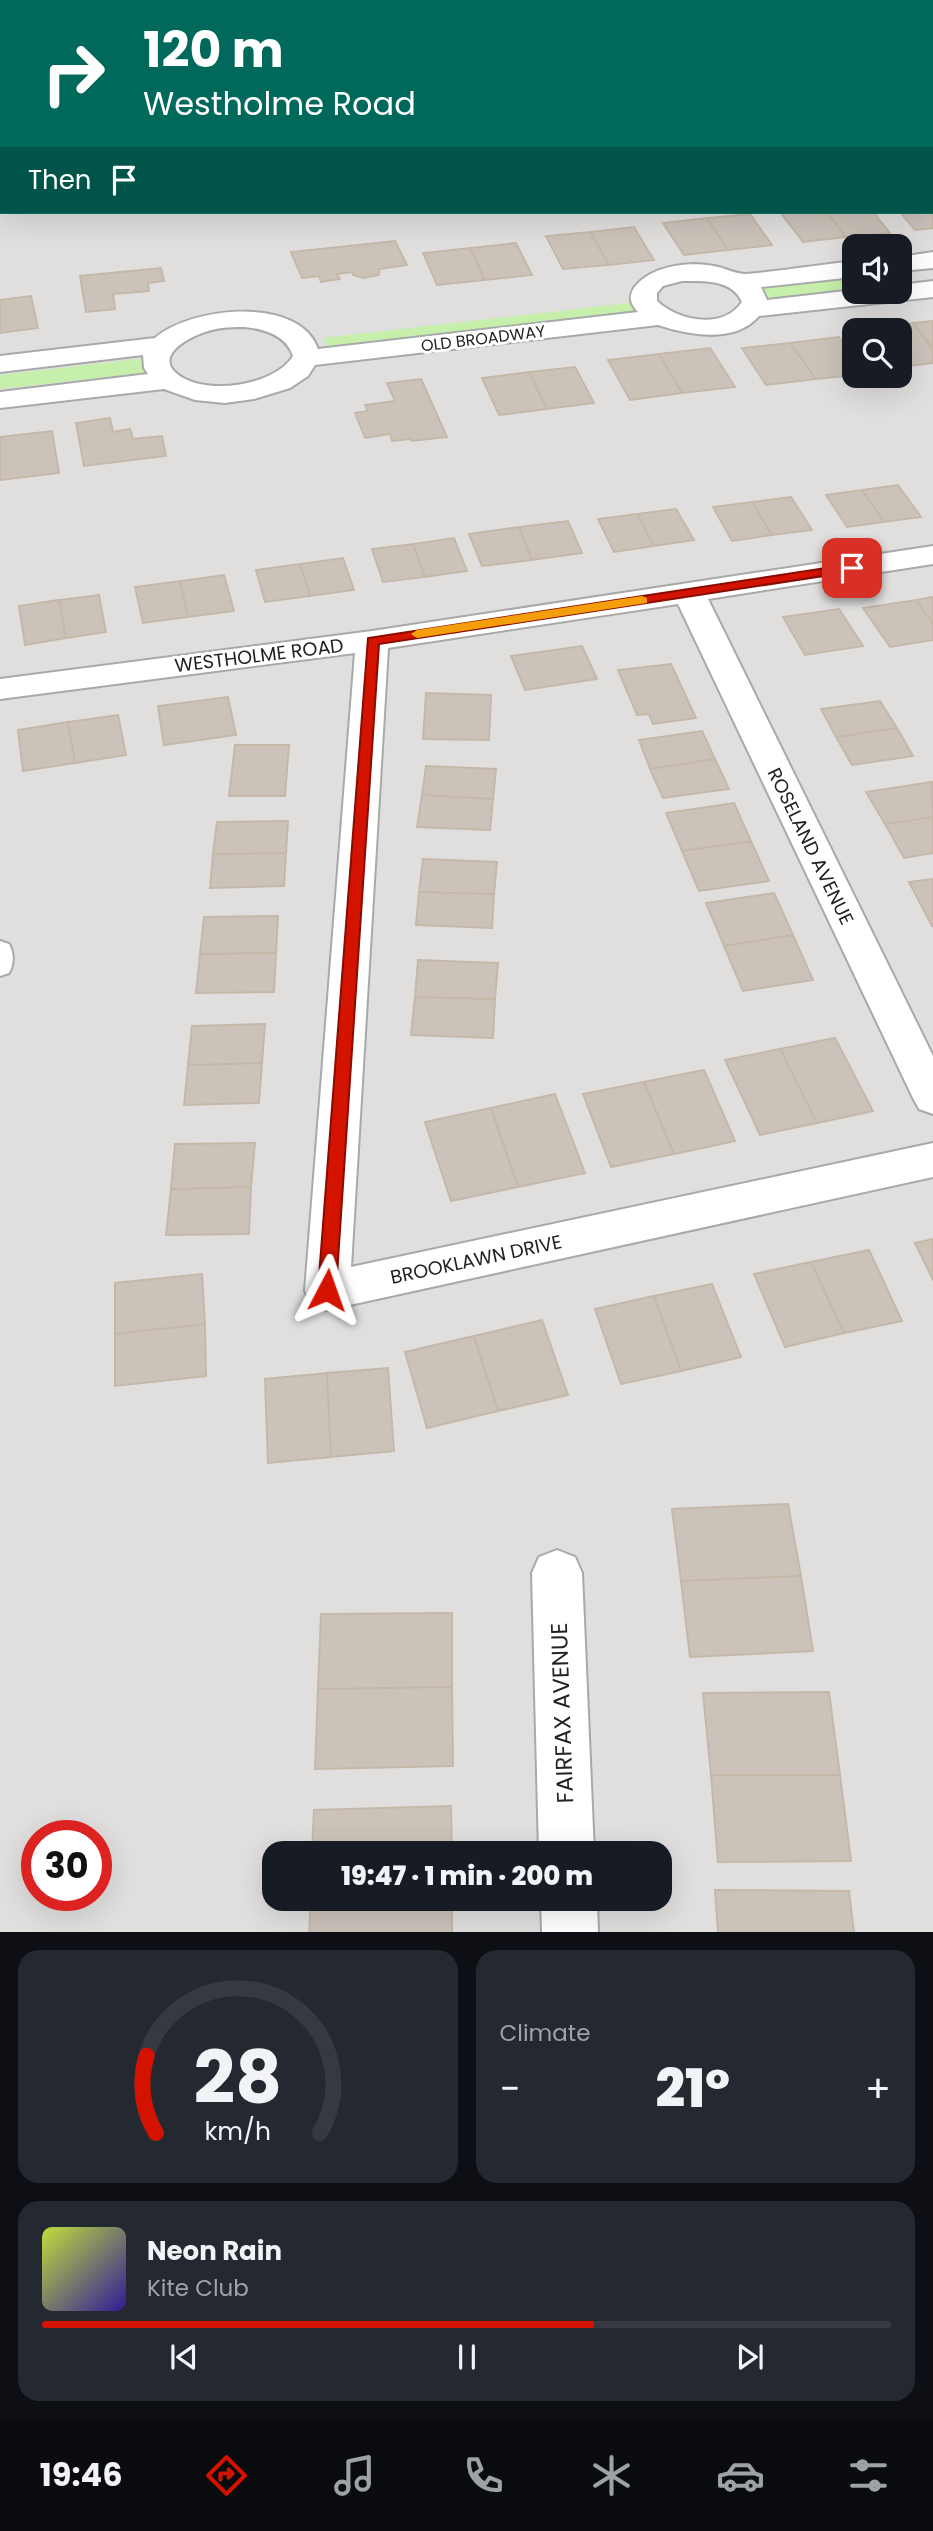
<!DOCTYPE html>
<meta charset="utf-8">
<style>
:root{--surface:#171b24;--page:#242831;--text:#f1f3f6;--muted:#9ea1a6;--line:#363941;--accent:#d31300}
body{margin:0;font-family:Poppins,sans-serif;background:var(--page);color:var(--text);height:100vh;display:flex;flex-direction:column;font-size:26px;white-space:nowrap}
*{box-sizing:border-box;margin:0}
p{font-size:23px;color:var(--muted)}
.icon{flex:none;width:38px;height:38px;fill:none;stroke:currentColor;stroke-width:2;stroke-linecap:round;stroke-linejoin:round}
.map{position:relative;height:1932px;overflow:hidden}
.drawer{display:flex;flex-direction:column;gap:18px;padding:18px;background:#0d0f14;flex:1}
.drawer>*{flex:none}
.banner{position:absolute;left:0px;top:0px;width:934px;height:214px;box-shadow:0 7px 28px #0002;background:#00695c;color:#fff;overflow:hidden}
.controls{position:absolute;left:842px;top:234px;display:grid;gap:14px}
.controls a{display:grid;place-items:center;width:70px;height:70px;border-radius:14px;background:var(--surface);box-shadow:0 7px 28px #0002;font-size:35px}
.speed{position:absolute;left:21px;top:1820px;display:flex;gap:14px;font-size:35px;font-weight:700;text-align:center}
.speed>*{display:grid;place-content:center;width:91px;height:91px;border-radius:50%;background:var(--surface);box-shadow:0 7px 28px #0002;line-height:1}
.speed .limit{border:10px solid #d22;background:#fff;color:#111}
.pin{position:absolute;display:grid;place-items:center;width:60px;height:60px;color:#fff;margin:-30px;border-radius:14px;box-shadow:0 4px 10px #0006}
.me{position:absolute;width:77px;margin:-38px;rotate:4deg;stroke-linejoin:round;filter:drop-shadow(0 0 5px #0008)}
.turn{display:flex;align-items:center;gap:24px;height:147px;padding:0 28px;font-size:32px}
.turn .icon{width:91px;height:91px;stroke-width:2.5}
.turn b{display:block;font-size:49px;line-height:60px}
.then{display:flex;align-items:center;height:66px;padding:0 28px;background:#0003;gap:14px;font-size:26px}
.big{font-size:52px;font-weight:800;line-height:1.1}
.drawer .widget{flex:1;display:flex;flex-direction:column;justify-content:center;gap:10px;min-width:0;padding:0 24px;border-radius:21px;background:var(--page)}
.drawer .dial{align-items:center;gap:0}
.dial svg{height:182px;overflow:visible;fill:none;stroke:var(--line);stroke-width:7;stroke-linecap:round;text-anchor:middle}
.dial text{fill:var(--text);stroke:none}
.song{display:flex;align-items:center;gap:21px}
.cover{width:84px;height:84px;border-radius:10px;background:linear-gradient(135deg,hsl(70 70% 55%),hsl(250 70% 35%))}
.played{height:7px;border-radius:4px;background:linear-gradient(90deg,var(--accent) 65%,var(--line) 65%)}
.keys{display:flex;justify-content:space-around;direction:ltr}
.heat{display:flex;justify-content:space-between;align-items:center;font-size:38px;direction:ltr}
.drawer .tiles{flex:1;display:grid;gap:18px;grid-template-columns:1fr 1fr}
.widget:last-child{grid-column:span 2}
.trip{position:absolute;left:262px;top:1841px;width:410px;height:70px;border-radius:21px;background:var(--surface);box-shadow:0 7px 28px #0002;font-weight:800;line-height:70px;text-align:center}
.dock{display:flex;height:112px;justify-content:space-around;align-items:center;background:#090b0e;color:var(--muted)}
.dock .icon{width:49px;height:49px}
.dock .selected{color:var(--accent)}
.dock b{font-size:32px;color:var(--text)}
.map>svg:first-child{display:block}
.residential{fill:#e0dfde;fill-rule:evenodd}
.grass{fill:#c6efab}
.building{fill:#cbc3ba;stroke:#c5b8a9;stroke-width:2}
.lines{fill:none;stroke-linecap:round;stroke-linejoin:round}
.service-casing{stroke:#a9a9a9;stroke-width:4}
.minor-casing{stroke:#a9a9a9;stroke-width:4}
.path{stroke:#ff896c;stroke-width:2.5;stroke-dasharray:2 2;stroke-linecap:butt}
.service{fill:#fff;fill-rule:evenodd}
.minor{fill:#fff;fill-rule:evenodd}
.route{fill:#d31300;stroke:#890c00;stroke-width:2}
.slow{fill:#f59e0b}
.labels{text-anchor:middle;stroke-width:6;stroke-linejoin:round;paint-order:stroke}
.far-street-label{font-size:16px;fill:#222;stroke:#fff}
.street-label{font-size:19px;fill:#222;stroke:#fff}
.near-street-label{font-size:23px;fill:#222;stroke:#fff}
</style>
<div class="map">
<svg width="933" height="1933" viewBox="0 0 933 1933">
<rect width="100%" height="100%" fill="#f2f0e8"/>
<!-- residential -->
<path class="residential" d="M0 0H933V1932L0 1933ZM2 2H933V212H2ZM854 247H900V292H854ZM854 331H900V376H854ZM37 1836H96V1895H37ZM275 1853H660V1899H275Z"/>
<!-- grass -->
<path class="grass" d="M854 276V289L765 301V293L760 287Z
M629 303 640 315 330 351 323 338Z
M147 358 152 372 0 389V375Z"/>
<!-- building -->
<path class="building" d="M933 196V228L915 230 900 212H933Z
M780 212H827L846 237 803 242Z
M827 212H873L890 233 846 237Z
M750 214 772 245 728 250 707 218Z
M707 218 728 250 684 255 663 223Z
M634 227 654 260 609 265 590 232Z
M590 232 609 265 563 269 546 236Z
M395 241 407 265 379 269V275L363 278 353 275 352 272 337 274 340 279 321 282 319 276 302 278 291 252Z
M516 243 532 275 485 280 470 248Z
M470 248 485 280 437 285 423 253Z
M161 268 164 281 148 283 149 291 113 294 115 309 86 312 80 276Z
M31 296 38 328 0 333V300Z
M933 321V349L913 323Z
M913 323 933 349V363L900 367V331H868L867 328Z
M839 337 854 359V375L816 379 790 343Z
M790 343 816 379 766 385 742 348Z
M710 348 735 387 682 393 659 354Z
M659 354 682 393 630 400 608 360Z
M575 367 594 403 547 409 529 372Z
M529 372 547 409 499 415 482 378Z
M421 379 447 437 412 441 411 439 392 441 390 434 365 438 355 413 368 411 365 405 395 401 387 383Z
M110 418 113 432 130 429 133 439 162 436 166 456 84 466 76 423Z
M52 431 59 473 0 480V437Z
M898 485 921 517 884 522 862 490Z
M862 490 884 522 847 527 826 495Z
M791 497 812 530 772 535 752 502Z
M752 502 772 535 732 541 713 507Z
M676 509 694 540 654 546 637 514Z
M637 514 654 546 614 552 598 519Z
M568 521 582 553 532 560 519 527Z
M519 527 532 560 482 566 469 534Z
M454 538 467 571 425 577 413 544Z
M413 544 425 577 383 582 372 549Z
M343 558 354 590 310 596 300 564Z
M300 564 310 596 265 602 256 570Z
M224 575 234 611 188 617 180 581Z
M180 581 188 617 143 623 135 587Z
M99 595 106 632 66 638 59 600Z
M933 597V624L916 600Z
M59 600 66 638 25 645 19 606Z
M916 600 933 624V640L890 647 863 608Z
M839 609 863 646 805 655 783 617Z
M582 646 597 679 525 690 511 656Z
M671 664 696 718 653 724 649 714 637 715 618 670Z
M426 693 491 695 489 740 423 739Z
M228 697 236 735 164 745 158 706Z
M880 701 897 728 836 737 821 709Z
M118 715 126 755 75 763 68 722Z
M68 722 75 763 23 771 18 730Z
M897 728 913 756 852 765 836 737Z
M702 731 715 759 650 769 639 740Z
M235 745H289L285 796H229Z
M715 759 729 789 663 798 650 769Z
M426 766 496 769 493 799 422 795Z
M932 782 933 817 885 824 866 792Z
M422 795 493 799 490 830 417 827Z
M734 803 751 841 682 851 666 813Z
M933 817V853L904 858 885 824Z
M288 821 286 853 213 854 217 822Z
M751 841 769 881 699 891 682 851Z
M286 853 284 886 210 888 213 854Z
M423 859 497 862 494 894 419 892Z
M933 879V926H932L909 882Z
M419 892 494 894 492 928 416 925Z
M774 893 793 935 724 946 706 903Z
M278 916 276 953 200 954 204 917Z
M793 935 813 980 743 991 724 946Z
M276 953 274 992 196 993 200 954Z
M418 960 498 963 495 999 415 997Z
M415 997 495 999 493 1038 411 1035Z
M265 1024 262 1063 188 1065 192 1026Z
M835 1038 873 1111 817 1123 780 1049Z
M780 1049 817 1123 760 1135 725 1060Z
M262 1063 259 1103 184 1105 188 1065Z
M704 1070 735 1141 674 1154 644 1082Z
M644 1082 674 1154 611 1167 583 1094Z
M555 1094 585 1173 518 1187 491 1108Z
M491 1108 518 1187 451 1201 425 1122Z
M255 1143 251 1187 171 1189 175 1144Z
M251 1187 249 1234 166 1235 171 1189Z
M933 1239V1280L915 1243Z
M869 1250 902 1321 844 1333 811 1262Z
M811 1262 844 1333 785 1347 754 1274Z
M202 1274 205 1324 115 1334V1283Z
M712 1284 741 1357 681 1371 654 1296Z
M654 1296 681 1371 621 1384 595 1309Z
M542 1320 568 1395 498 1411 474 1336Z
M205 1324 206 1376 115 1386V1334Z
M474 1336 498 1411 427 1428 405 1352Z
M388 1368 394 1451 331 1457 327 1373Z
M327 1373 331 1457 268 1463 265 1379Z
M788 1504 801 1576 681 1581 672 1509Z
M801 1576 813 1651 690 1657 681 1581Z
M452 1613V1687L318 1689 321 1614Z
M452 1687 453 1766 315 1769 318 1689Z
M829 1692 840 1775H711L703 1693Z
M711 1775H840L851 1861 718 1862Z
M451 1806 452 1853H312L314 1810Z
M715 1890 849 1891 854 1933H718Z
M311 1899H452V1933H309Z"/>
<g class="lines">
<!-- service casing -->
<g class="service-casing">
<path id="service" d="M0 941 9 944C14 953 14 964 9 973L0 976Z"/>
</g>
<!-- minor casing -->
<g class="minor-casing">
<path id="minor" d="M299 0H319V2H299Z
M0 155H2V169H0Z
M933 252V268L900 271V257Z
M854 261V277L761 287 767 300 854 290V292H900V285L933 281V297L759 316C735 344 689 335 658 325L315 365 308 376 290 388 254 399 225 403 195 400 164 389 0 408V392L148 374 144 368 143 355 0 372V356L155 338C190 307 299 295 318 349L638 312C631 305 628 297 634 288 650 266 688 261 714 266 725 268 735 274 746 274 782 271 818 265 854 261ZM682 281C704 281 732 279 742 302 723 330 678 321 657 301V293L663 286ZM244 327C264 329 286 335 293 356 275 386 203 397 176 373 153 353 197 333 212 330 223 327 234 327 244 327Z
M933 546V564L708 599 933 1056V1114L919 1109 913 1098 678 604 388 648 351 1267 933 1143V1177L327 1310 311 1304 305 1291 355 653 0 699V679L372 631Z
M557 1550 575 1557 582 1573 594 1853H539L532 1573 539 1557Z
M541 1899H597L598 1933H542Z"/>
</g>
<!-- path -->
<path class="path" d="M933 47V55"/>
<!-- service -->
<use href="#service" class="service"/>
<!-- minor -->
<use href="#minor" class="minor"/>
</g>
<!-- route -->
<path class="route" d="M852 564 858 568 856 571 379 644 336 1290 333 1296 327 1298 320 1296 318 1290 368 638Z"/>
<!-- slow -->
<path class="slow" d="M642 596 647 598V603L417 638 411 634 417 630Z"/>
<g class="labels">
<!-- far-street labels -->
<g class="far-street-label">
<text transform="translate(483 338) rotate(-7)" y="6">OLD BROADWAY</text>
</g>
<!-- street labels -->
<g class="street-label">
<text transform="translate(259 655) rotate(-7)" y="7">WESTHOLME ROAD</text>
<text transform="translate(811 846) rotate(64)" y="7">ROSELAND AVENUE</text>
<text transform="translate(476 1259) rotate(-12)" y="7">BROOKLAWN DRIVE</text>
</g>
<!-- near-street labels -->
<g class="near-street-label">
<text transform="translate(562 1713) rotate(-92)" y="8">FAIRFAX AVENUE</text>
</g>
</g>
</svg>
<div class="controls">
<a><svg class="icon" aria-label="sound" viewBox="0 0 24 24"><path d="M4 9h4l5-4v14l-5-4H4zM17 9q2 3 0 6"/></svg></a>
<a><svg class="icon" aria-label="search" viewBox="0 0 24 24"><circle cx="10" cy="10" r="6"/><path d="M15 15l6 6"/></svg></a>
</div>
<div class="speed"><div class="limit">30</div></div>
<div class="pin" style="left:852px;top:568px;background:#d93025"><svg class="icon" aria-label="arrive" viewBox="0 0 24 24"><path d="M6 21V4h12l-3 4 3 4H6"/></svg></div>
<svg class="me" style="left:327px;top:1290px" viewBox="-20 -20 40 40"><path d="M0-17L14 15 0 8-14 15z" fill="#d31300" stroke="#fff" stroke-width="4"/></svg>
<div class="trip">19:47 · 1 min · 200 m</div>
<div class="banner">
<div class="turn"><svg class="icon" aria-label="right" viewBox="0 0 24 24"><path d="M7 20v-9h11M14 6l5 5-5 5"/></svg><div><b>120 m</b>Westholme Road</div></div>
<div class="then">Then<svg class="icon" aria-label="arrive" viewBox="0 0 24 24"><path d="M6 21V4h12l-3 4 3 4H6"/></svg></div>
</div>
</div>
<section class="drawer">
<div class="tiles">
<div class="widget dial"><svg viewBox="0 0 100 80">
<path d="M14 69A42 42 0 1 1 86 69"/>
<path d="M14 69A42 42 0 0 1 10 35" stroke="#d31300"/>
<text x="50" y="56" font-size="32" font-weight="700">28</text>
<text x="50" y="72" font-size="11">km/h</text>
</svg></div>
<div class="widget"><p>Climate</p>
<div class="heat"><a>−</a><b class="big">21°</b><a>+</a></div>
</div>
<div class="widget">
<div class="song"><i class="cover"></i><div><b>Neon Rain</b><p>Kite Club</p></div></div>
<div class="played"></div>
<div class="keys"><svg class="icon" aria-label="previous" viewBox="0 0 24 24"><path d="M18 5L8 12l10 7zM5 5v14"/></svg><svg class="icon" aria-label="pause" viewBox="0 0 24 24"><path d="M8 5v14M16 5v14"/></svg><svg class="icon" aria-label="next" viewBox="0 0 24 24"><path d="M6 5l10 7-10 7zM19 5v14"/></svg></div>
</div>
</div>
</section>
<nav class="dock">
<b>19:46</b>
<svg class="icon selected" aria-label="directions" viewBox="0 0 24 24"><path d="M12 3l9 9-9 9-9-9zM9 14v-3h6M13 9l2 2-2 2"/></svg>
<svg class="icon" aria-label="music" viewBox="0 0 24 24"><path d="M9 18V5l10-2v13"/><circle cx="6" cy="18" r="3"/><circle cx="16" cy="16" r="3"/></svg>
<svg class="icon" aria-label="phone" viewBox="0 0 24 24"><path d="M5 4h4l2 5-3 2q2 4 5 5l2-3 5 2v4C11 20 4 13 5 4z"/></svg>
<svg class="icon" aria-label="climate" viewBox="0 0 24 24"><path d="M12 3v18M4 7l16 10M4 17L20 7"/></svg>
<svg class="icon" aria-label="car" viewBox="0 0 24 24"><path d="M5 17H2v-5l4-1 3-4h7l3 4 3 1v5h-3M9 17h6M6 11h13"/><circle cx="7" cy="17" r="2"/><circle cx="17" cy="17" r="2"/></svg>
<svg class="icon" aria-label="filters" viewBox="0 0 24 24"><path d="M4 7h16M4 17h16"/><circle cx="9" cy="7" r="2"/><circle cx="15" cy="17" r="2"/></svg>
</nav>
